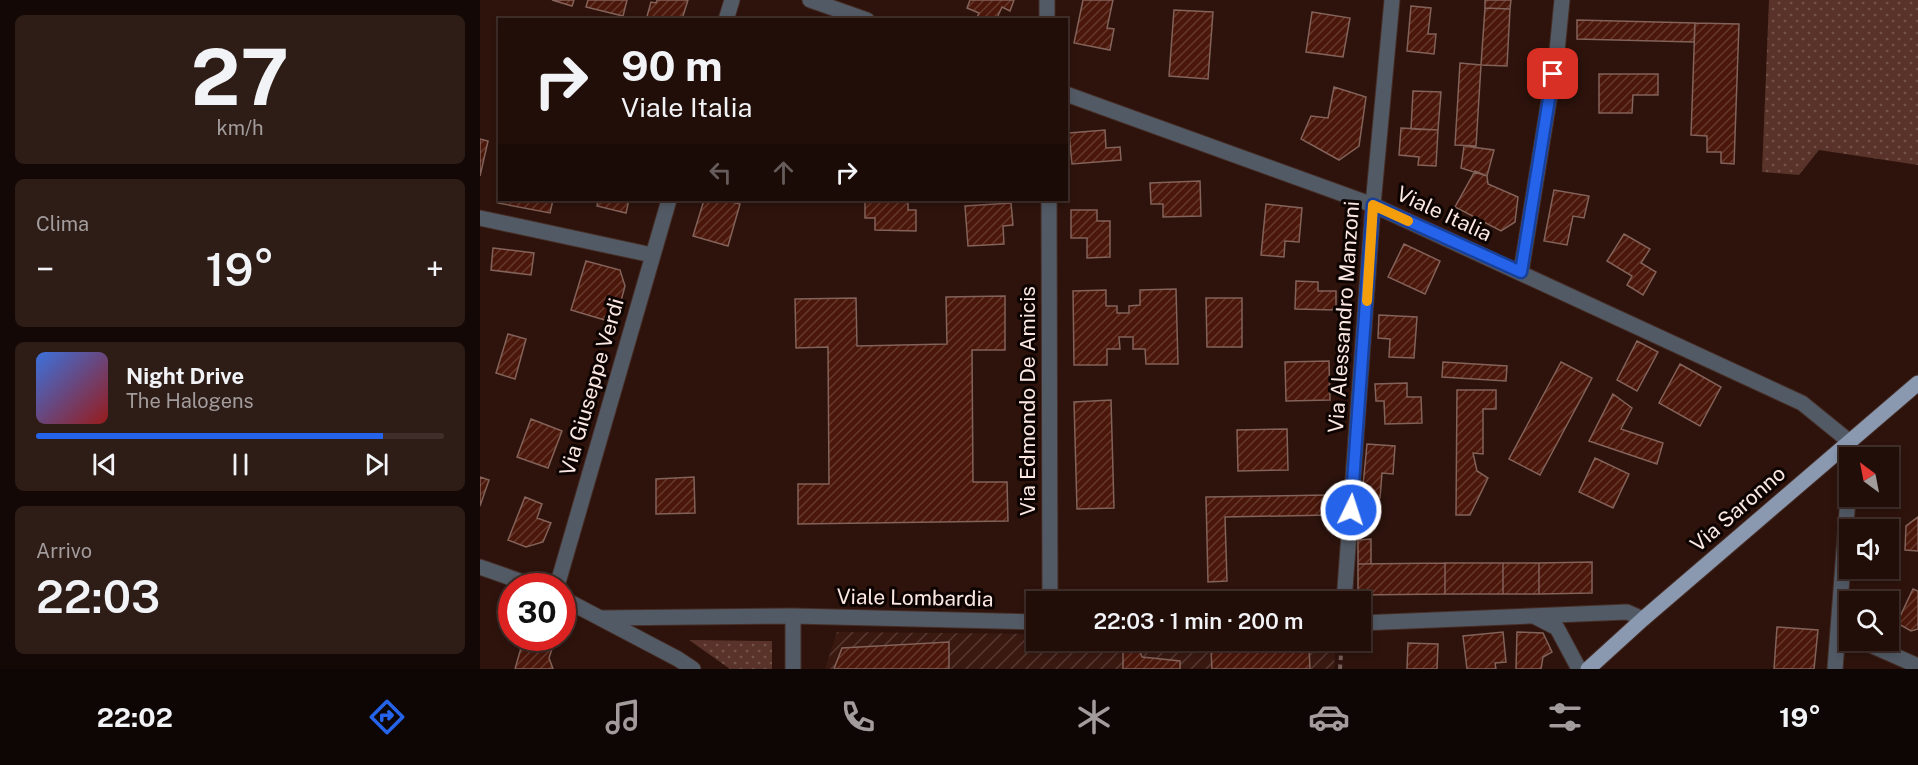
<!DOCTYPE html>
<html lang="it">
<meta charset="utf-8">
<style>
:root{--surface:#220e09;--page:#2e1c17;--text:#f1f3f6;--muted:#a29c9c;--line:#3f2e2a;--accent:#2563eb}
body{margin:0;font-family:"Public Sans",sans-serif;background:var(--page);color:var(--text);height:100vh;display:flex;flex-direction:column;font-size:22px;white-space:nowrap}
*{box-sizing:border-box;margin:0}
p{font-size:20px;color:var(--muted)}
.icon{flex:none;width:33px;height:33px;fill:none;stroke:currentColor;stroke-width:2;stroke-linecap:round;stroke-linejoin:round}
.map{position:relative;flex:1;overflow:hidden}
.side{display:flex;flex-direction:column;gap:15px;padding:15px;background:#130805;width:480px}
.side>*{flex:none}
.guide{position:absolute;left:18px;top:18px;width:570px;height:183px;border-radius:0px;box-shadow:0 3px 9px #0003,0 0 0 2px var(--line);background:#220e09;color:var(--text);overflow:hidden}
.needle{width:39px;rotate:328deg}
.tools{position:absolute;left:1359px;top:447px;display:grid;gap:12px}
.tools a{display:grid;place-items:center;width:60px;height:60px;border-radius:0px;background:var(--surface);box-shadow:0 3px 9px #0003,0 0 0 2px var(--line);font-size:30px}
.speed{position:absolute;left:18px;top:573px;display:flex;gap:12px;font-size:30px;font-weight:700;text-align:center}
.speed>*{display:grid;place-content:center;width:78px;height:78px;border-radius:50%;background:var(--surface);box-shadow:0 3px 9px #0003,0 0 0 2px var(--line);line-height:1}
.speed .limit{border:9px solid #d22;background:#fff;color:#111}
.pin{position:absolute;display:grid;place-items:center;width:51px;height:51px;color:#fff;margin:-26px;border-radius:12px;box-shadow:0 3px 9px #0006}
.me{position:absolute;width:66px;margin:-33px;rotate:4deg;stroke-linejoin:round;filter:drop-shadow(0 0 4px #0008)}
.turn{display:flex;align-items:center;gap:21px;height:126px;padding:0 24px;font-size:27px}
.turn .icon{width:78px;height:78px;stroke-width:2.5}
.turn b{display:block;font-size:42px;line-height:51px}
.lanes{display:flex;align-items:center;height:57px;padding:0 24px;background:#0003;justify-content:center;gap:30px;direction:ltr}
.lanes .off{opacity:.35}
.big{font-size:45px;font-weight:600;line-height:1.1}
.side .card{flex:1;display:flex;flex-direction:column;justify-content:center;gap:9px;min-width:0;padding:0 21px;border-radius:9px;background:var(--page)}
.side .dial{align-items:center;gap:0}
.dial b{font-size:78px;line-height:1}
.song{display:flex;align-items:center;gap:18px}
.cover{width:72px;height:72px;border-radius:9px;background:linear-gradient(135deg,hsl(220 70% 55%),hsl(0 70% 35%))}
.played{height:6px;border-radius:3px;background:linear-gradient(90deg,var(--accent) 85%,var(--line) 85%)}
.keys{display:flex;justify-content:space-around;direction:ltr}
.heat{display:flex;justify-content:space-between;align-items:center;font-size:33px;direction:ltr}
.trip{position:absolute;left:546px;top:591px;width:345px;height:60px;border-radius:0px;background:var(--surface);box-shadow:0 3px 9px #0003,0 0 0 2px var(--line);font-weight:600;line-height:60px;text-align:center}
.tab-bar{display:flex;height:96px;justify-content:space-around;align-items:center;background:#0e0604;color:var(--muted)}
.tab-bar .icon{width:42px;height:42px}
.tab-bar .active{color:var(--accent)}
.tab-bar b{font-size:27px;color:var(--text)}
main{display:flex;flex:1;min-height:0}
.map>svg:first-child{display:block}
.industrial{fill:url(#industrial-furrows)}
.grass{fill:url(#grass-dots)}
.building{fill:url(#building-hatch);stroke:#836259;stroke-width:1.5}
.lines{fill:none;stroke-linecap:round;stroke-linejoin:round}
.minor-casing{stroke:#462d26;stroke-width:17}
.tertiary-casing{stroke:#462d26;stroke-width:17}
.primary-casing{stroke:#462d26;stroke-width:17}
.path{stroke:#755d57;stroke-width:4;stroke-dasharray:4.5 4.5;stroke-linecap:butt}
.minor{stroke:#525a65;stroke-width:15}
.tertiary{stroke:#525a65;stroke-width:15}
.primary{stroke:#8a99b0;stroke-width:15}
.route-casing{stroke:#184099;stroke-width:15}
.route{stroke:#2563eb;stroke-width:10}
.slow{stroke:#f59e0b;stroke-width:10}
.labels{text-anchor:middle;stroke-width:6;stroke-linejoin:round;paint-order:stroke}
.street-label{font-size:21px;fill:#fbe8e3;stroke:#0d0402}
</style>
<main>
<section class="side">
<div class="card dial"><b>27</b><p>km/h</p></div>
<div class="card"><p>Clima</p>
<div class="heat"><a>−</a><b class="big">19°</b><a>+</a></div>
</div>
<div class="card">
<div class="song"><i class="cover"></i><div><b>Night Drive</b><p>The Halogens</p></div></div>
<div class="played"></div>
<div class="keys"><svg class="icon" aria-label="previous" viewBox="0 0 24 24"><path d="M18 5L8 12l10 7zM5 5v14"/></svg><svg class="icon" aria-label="pause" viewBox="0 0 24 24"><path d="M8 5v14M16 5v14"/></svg><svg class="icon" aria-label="next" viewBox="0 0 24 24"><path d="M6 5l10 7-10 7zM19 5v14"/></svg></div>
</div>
<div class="card"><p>Arrivo</p><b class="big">22:03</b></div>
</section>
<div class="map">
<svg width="1438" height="669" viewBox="0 0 1438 669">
<defs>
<pattern id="industrial-furrows" width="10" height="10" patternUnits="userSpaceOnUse" patternTransform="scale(1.5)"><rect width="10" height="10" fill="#3a1911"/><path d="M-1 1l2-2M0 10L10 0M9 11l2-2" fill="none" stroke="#573a34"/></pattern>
<pattern id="grass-dots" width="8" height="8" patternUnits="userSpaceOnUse" patternTransform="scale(1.5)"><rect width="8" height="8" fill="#593329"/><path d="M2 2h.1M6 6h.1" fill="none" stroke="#725148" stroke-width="1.8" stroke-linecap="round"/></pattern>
<pattern id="building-hatch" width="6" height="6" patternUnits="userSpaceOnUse" patternTransform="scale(1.5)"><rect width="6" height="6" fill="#4b170a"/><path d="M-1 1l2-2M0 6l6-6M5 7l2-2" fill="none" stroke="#66392e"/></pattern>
</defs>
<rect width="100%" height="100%" fill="#2d130c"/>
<!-- industrial -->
<path class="industrial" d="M357 632 556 634V640L647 641 643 649 731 651 829 647 855 650 854 669H345Z"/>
<!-- grass -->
<path class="grass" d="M1289 0H1438V165L1339 150 1319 175 1282 172Z
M209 640 292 641V669H250Z"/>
<!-- building -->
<path class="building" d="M72 0H94L92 6Z
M108 0H147L143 16 106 7Z
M177 0H208L203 16 209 20H166L171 2 176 3Z
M490 0H534L530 11 522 7 516 20H496L499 13 487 8Z
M603 0H633L627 28 634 29 630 50 594 43Z
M1005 0H1031L1030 9 1005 8Z
M931 6 951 8 948 34H956L954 54 927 51Z
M1005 8 1030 9 1027 66 1001 65Z
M694 10 733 12 728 79 689 76Z
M832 12 870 18 863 57 826 52Z
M1097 20 1215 23 1214 42 1097 39Z
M1215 23 1259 24 1254 164 1241 163V152H1227V136L1211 135Z
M980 63 1001 65 996 146 975 145Z
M1119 74H1178V95H1153L1152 113H1119Z
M854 87 886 97 879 146 859 160 821 139 831 116 848 118Z
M933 91 961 92 958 130 931 129Z
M921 128 958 130 956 166 938 165 939 157 919 155Z
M625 130 626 148 640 147 641 160 592 164 589 133Z
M0 139 8 141 0 176Z
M984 146 1014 150 1007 176 981 168Z
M995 171 1007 176 1008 184 1038 197 1035 222 1021 231 975 207Z
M720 181 721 216 683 217V204H671L670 183Z
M1074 190 1109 196 1104 218 1093 216 1087 245 1064 241Z
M20 194V200H73L70 213 18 203Z
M118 200H149L146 213 117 206Z
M224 200H243L260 204 248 246 213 236Z
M385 200H428V210H436V231L395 230V218H385Z
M531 203 533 225 523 226 524 244 488 246 485 206Z
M786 204 822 208 819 242 805 241 804 257 781 255Z
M591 210H617V221H630V257L607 258V238H591Z
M1144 234 1170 249 1161 263 1176 272 1163 295 1147 285 1152 276 1127 261Z
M924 244 960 261 945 294 908 277Z
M13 248 54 253 51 275 11 270Z
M106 261 140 270 145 286 135 323 91 310Z
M816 281 838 282V291H856V310L815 309Z
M696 289 698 364H666L665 349H653V337H639L640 349H627V365H594L593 291 626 290V306H637V313H649V306L660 305V290Z
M525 296V350H492L493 482H527L528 521 318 524V484H349L348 347 316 348 315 299 376 298 377 346 467 344 466 297Z
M726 298H762V347H727Z
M899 315 937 317 934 358 909 357 910 339 898 338Z
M28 334 46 339 35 379 16 373Z
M1157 341 1178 352 1157 391 1137 380Z
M849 361 850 400 806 401 805 362Z
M963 362 1027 366 1026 381 962 377Z
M1081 362 1112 378 1060 475 1029 459Z
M1200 364 1241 387 1220 426 1179 403Z
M927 383V397H941L942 423 905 424 904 401H896L895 384Z
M977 390H1016V409H1003V454L993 453 997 471 1008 478 990 515H976Z
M1133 394 1152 408 1141 429 1183 443 1177 464 1109 441Z
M631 400 634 508 597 509 594 402Z
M51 419 82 431 68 468 37 457Z
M807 429 808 470 758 471 757 430Z
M887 444 915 446 913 474 902 473 900 498 882 496Z
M1115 458 1149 474 1133 508 1099 492Z
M0 477 9 480 0 506Z
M214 477 215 513 176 514V479Z
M849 495V515L745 517 747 581 728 582 726 497Z
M45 497 62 504 57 518 71 523 63 542 46 547 28 540Z
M1438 517V551L1425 550 1426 526Z
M891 539V564H878V540Z
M1112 562V593L1059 594V563Z
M965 563H1023V594H965Z
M965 563V594L878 595V564Z
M1023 563H1059V594H1023Z
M1433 589 1438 591V629L1431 631 1417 623Z
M1297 627 1338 630 1334 669H1294Z
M1023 632 1026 662 1015 663 1016 669H987L983 636Z
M1037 632 1063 633 1072 652 1063 657 1061 669H1036Z
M43 641 72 649 69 658 73 669H35Z
M469 642V669H354L362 648Z
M928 643 958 644 957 669H927Z
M829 647 830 669H732L731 651Z
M643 649H659L662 657 700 661V669H643Z"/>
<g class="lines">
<!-- minor casing -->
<g class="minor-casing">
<path id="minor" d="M330 0 387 20
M567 0V20
M246 20 252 0
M586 94 893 205 1322 403 1370 442V458
M569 200 570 602
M0 218 172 255
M1041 272 1077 51 1082 0
M77 586 189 200
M864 602 893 205 912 0
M1054 616 1077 628 1099 669
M122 618 313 616 556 622
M880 623 1147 612 1163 619
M1379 640 1438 666
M313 669V616
M1355 669 1370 472"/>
</g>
<!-- tertiary casing -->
<g class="tertiary-casing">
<path id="tertiary" d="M0 567 54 586
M82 598 198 659 213 669"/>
</g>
<!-- primary casing -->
<g class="primary-casing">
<path id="primary" d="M1108 669 1163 619 1438 383"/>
</g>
<!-- path -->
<path class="path" d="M860 669 862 640"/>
<!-- minor -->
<use href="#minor" class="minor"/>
<!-- tertiary -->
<use href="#tertiary" class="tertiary"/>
<!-- primary -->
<use href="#primary" class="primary"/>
</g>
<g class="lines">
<!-- route casing -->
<g class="route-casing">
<path id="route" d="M871 510 893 205 1041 272 1073 74"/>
</g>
<!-- route -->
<use href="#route" class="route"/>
<!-- slow -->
<path class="slow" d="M887 301 893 205 928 221"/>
</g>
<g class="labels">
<!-- street labels -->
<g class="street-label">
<text transform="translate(964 214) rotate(25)" y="7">Viale Italia</text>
<text transform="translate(864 317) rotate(-86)" y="7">Via Alessandro Manzoni</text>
<text transform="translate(112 387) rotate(-74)" y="7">Via Giuseppe Verdi</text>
<text transform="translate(548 401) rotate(-90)" y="7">Via Edmondo De Amicis</text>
<text transform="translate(1258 509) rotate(-41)" y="7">Via Saronno</text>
<text transform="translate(435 598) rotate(1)" y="7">Viale Lombardia</text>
</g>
</g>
</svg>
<div class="tools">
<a><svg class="needle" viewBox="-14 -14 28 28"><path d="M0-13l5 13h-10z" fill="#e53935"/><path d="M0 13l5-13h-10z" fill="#a29c9c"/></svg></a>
<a><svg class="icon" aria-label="sound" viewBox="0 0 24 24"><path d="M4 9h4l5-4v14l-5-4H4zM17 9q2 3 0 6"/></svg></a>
<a><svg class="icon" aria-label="search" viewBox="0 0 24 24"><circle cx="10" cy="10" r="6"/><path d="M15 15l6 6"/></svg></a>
</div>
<div class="speed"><div class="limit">30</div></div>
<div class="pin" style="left:1073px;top:74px;background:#d93025"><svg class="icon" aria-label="arrive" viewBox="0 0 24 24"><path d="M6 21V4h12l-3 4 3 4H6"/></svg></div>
<svg class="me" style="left:871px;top:510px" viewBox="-20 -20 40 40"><circle r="17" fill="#2563eb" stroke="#fff" stroke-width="3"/><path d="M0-11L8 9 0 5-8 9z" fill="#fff"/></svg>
<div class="trip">22:03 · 1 min · 200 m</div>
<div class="guide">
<div class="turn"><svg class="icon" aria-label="right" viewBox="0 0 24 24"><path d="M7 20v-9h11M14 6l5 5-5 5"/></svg><div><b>90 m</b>Viale Italia</div></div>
<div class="lanes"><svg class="icon off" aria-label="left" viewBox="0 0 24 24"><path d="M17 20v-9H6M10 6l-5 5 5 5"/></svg><svg class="icon off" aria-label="ahead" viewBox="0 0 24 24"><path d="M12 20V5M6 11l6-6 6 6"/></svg><svg class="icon" aria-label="right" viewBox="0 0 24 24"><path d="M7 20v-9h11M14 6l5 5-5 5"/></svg></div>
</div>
</div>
</main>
<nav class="tab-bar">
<b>22:02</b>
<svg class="icon active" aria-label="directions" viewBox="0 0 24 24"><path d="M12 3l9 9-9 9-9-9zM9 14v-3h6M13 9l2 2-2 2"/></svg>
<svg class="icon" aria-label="music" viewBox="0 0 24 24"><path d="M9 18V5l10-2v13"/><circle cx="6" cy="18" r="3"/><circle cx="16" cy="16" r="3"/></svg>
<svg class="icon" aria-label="phone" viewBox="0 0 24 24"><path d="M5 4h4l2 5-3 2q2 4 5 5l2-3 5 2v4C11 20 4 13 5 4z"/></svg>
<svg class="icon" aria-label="climate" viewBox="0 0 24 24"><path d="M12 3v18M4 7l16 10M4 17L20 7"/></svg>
<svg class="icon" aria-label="car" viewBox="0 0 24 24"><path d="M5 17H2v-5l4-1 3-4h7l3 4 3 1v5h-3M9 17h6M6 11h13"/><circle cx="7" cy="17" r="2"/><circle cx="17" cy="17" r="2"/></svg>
<svg class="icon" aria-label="filters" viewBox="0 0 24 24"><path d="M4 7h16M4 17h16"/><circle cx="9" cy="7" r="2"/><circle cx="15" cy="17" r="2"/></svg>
<b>19°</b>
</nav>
